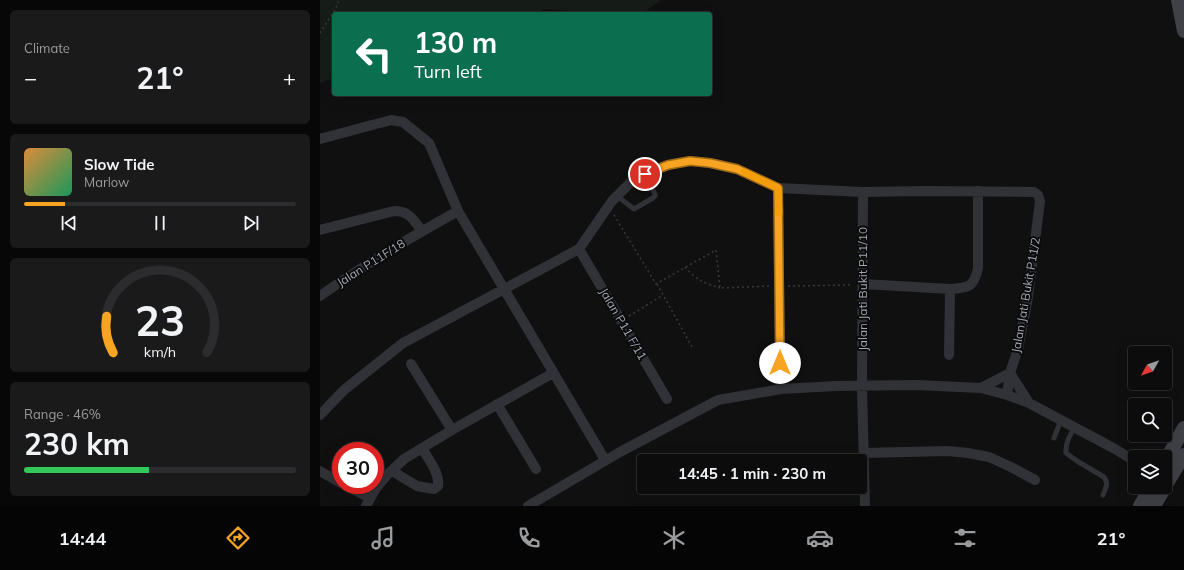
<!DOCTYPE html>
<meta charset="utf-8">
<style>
:root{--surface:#0c0c0d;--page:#1a1a1b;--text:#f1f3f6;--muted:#9a9b9d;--line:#2c2c2e;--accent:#f7a422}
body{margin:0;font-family:Mulish,sans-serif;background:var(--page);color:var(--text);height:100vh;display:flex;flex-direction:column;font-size:15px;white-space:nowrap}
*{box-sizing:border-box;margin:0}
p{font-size:13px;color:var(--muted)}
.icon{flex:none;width:22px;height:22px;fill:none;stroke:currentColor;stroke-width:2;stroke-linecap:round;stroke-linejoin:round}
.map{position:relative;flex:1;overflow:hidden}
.drawer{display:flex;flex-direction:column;gap:10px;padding:10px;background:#070707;width:320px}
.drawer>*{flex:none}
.banner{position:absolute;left:12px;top:12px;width:380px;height:84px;border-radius:4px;box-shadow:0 4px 16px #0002,0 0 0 1px var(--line);background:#0b6e4f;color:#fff;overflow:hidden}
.needle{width:26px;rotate:230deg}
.controls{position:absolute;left:808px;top:346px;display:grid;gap:8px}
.controls a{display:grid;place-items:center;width:44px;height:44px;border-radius:4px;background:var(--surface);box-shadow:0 4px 16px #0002,0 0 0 1px var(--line);font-size:20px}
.speed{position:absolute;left:12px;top:442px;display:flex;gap:8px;font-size:20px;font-weight:700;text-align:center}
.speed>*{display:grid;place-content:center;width:52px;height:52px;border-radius:50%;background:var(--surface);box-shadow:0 4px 16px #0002,0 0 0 1px var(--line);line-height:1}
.speed .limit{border:6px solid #d22;background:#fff;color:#111}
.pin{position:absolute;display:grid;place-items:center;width:34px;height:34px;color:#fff;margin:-17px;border:2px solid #fff;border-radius:50%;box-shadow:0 1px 4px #0007}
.me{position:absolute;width:44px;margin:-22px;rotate:0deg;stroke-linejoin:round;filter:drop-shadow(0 0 3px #0008)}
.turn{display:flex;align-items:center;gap:14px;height:84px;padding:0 16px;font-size:18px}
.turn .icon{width:52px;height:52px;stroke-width:2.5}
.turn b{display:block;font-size:28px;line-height:34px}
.big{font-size:30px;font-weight:700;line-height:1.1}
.drawer .card{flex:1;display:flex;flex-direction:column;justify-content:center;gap:6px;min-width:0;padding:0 14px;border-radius:6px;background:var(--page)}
.drawer .dial{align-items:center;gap:0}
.dial svg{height:104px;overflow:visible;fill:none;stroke:var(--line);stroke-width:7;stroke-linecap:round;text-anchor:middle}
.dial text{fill:var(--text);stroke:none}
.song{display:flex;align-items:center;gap:12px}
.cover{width:48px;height:48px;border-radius:6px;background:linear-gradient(135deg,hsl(30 70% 55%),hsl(150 70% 35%))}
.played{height:4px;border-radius:2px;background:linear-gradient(90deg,var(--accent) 15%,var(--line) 15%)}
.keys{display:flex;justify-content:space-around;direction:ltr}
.heat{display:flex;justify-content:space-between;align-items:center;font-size:22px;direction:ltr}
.charge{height:6px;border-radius:3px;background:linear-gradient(90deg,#34c759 46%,var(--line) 0)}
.trip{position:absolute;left:317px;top:454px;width:230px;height:40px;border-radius:4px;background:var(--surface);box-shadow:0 4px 16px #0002,0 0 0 1px var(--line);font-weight:700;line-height:40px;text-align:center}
.menu{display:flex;height:64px;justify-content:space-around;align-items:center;background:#050505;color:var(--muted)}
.menu .icon{width:28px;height:28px}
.menu .active{color:var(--accent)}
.menu b{font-size:18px;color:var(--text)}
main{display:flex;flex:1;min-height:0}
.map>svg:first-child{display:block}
.green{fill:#161c17}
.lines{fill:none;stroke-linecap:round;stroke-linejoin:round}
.path{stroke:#37393e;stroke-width:1.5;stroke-dasharray:2 3;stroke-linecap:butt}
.lane{stroke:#313237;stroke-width:5}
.street{stroke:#313237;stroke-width:10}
.secondary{stroke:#3f4147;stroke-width:14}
.route-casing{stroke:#a16b16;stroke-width:10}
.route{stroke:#f7a422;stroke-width:7}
.slow{stroke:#f59e0b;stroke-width:7}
.labels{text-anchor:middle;stroke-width:4;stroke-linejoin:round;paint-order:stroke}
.street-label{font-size:12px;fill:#a1a7b3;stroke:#0b0b0c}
</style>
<main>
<section class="drawer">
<div class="card"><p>Climate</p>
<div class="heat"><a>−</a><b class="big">21°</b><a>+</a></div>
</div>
<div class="card">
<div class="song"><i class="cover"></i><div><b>Slow Tide</b><p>Marlow</p></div></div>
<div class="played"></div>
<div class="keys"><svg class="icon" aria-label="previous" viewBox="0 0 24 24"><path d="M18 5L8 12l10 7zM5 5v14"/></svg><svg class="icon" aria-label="pause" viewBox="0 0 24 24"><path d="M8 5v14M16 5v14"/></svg><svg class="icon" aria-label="next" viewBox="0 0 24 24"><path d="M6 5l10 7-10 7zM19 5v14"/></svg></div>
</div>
<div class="card dial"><svg viewBox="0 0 100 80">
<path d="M14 69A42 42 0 1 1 86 69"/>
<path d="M14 69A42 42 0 0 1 9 41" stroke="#f7a422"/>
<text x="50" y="56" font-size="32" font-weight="700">23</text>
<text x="50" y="72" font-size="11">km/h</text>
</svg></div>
<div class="card"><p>Range · 46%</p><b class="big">230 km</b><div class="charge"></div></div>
</section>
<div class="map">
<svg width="864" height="506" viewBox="0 0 864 506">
<rect width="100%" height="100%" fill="#101011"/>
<!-- green -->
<path class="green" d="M0 0H341L322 14H298L223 9 219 14H14V78L0 83Z"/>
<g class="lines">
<!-- path -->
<path class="path" d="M0 33 16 8 19 0
M294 215 336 284 396 250 400 288 450 286
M365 267C378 281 382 282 400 288
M337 284 372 347
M468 286 532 285
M309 316 343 295"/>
<!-- lane -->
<path class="lane" d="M297 196 314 209 333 198 335 196V194L325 174
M755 427C750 435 745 443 746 453L757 461 784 477C789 484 786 487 783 495
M734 438 741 420"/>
<!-- street -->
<path class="street" d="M0 139 71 120 83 122 109 143 138 211 285 460
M458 188 460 363
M543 192 542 387 545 506
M0 230 74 211C90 211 93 220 102 231
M259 249 347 399
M543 284 630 289C649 288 654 287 658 268V191
M0 296C44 265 91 237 138 211
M629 355 630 289
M91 364 132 430
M661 388 690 373 709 403
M177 404 216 469
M0 415 24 390 83 343 259 249 292 201 310 183 325 174 348 165 370 161 390 163 417 169 458 188 543 192 604 191 714 192 718 195 720 201 708 297 698 349 690 373 687 395
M544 453 627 451 648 453 669 457 691 467 715 480
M0 471 21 483
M72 471 97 486 114 489 118 486C120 473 108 459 102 448
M25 485 50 498
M46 506 56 488 68 474 84 459 132 430 233 373
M208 506 300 452 398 400 461 389 516 386 596 385 661 388 687 395 709 403 795 449 815 461"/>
<!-- secondary -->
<path class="secondary" d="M858 0 864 31
M845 462 864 428
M845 486 864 455
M820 506 831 487
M834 506 845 487"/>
</g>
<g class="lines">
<!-- route casing -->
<g class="route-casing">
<path id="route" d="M325 174 348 165 370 161 390 163 417 169 458 188 460 363"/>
</g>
<!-- route -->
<use href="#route" class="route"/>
<!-- slow -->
<path class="slow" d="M424 172 458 188 459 213"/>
</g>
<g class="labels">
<!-- street labels -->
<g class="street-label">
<text transform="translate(51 263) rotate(-32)" y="4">Jalan P11F/18</text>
<text transform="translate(543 289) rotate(-90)" y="4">Jalan Jati Bukit P11/10</text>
<text transform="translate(706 295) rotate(-80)" y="4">Jalan Jati Bukit P11/2</text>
<text transform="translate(303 324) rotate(60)" y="4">Jalan P11 F/11</text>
</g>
</g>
</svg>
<div class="controls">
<a><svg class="needle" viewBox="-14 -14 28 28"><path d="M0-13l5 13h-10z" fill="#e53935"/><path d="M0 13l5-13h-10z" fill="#9a9b9d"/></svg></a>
<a><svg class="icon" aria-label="search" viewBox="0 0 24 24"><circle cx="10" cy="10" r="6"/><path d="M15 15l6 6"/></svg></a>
<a><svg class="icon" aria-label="layers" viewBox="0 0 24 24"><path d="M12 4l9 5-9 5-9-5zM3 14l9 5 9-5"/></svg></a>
</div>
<div class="speed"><div class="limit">30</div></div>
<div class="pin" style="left:325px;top:174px;background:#d93025"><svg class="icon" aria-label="arrive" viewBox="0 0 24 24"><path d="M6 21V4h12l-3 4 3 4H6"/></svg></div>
<svg class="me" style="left:460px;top:363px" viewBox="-20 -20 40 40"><circle r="19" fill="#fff"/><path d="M0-13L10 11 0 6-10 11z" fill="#f7a422"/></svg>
<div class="trip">14:45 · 1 min · 230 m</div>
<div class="banner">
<div class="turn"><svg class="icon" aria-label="left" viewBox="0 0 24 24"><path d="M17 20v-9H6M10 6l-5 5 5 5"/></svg><div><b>130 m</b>Turn left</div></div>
</div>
</div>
</main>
<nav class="menu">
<b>14:44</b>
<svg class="icon active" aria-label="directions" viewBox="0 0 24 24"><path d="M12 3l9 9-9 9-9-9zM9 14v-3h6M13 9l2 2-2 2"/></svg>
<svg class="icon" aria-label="music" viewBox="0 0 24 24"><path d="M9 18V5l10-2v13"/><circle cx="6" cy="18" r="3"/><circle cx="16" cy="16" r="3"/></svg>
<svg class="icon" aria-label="phone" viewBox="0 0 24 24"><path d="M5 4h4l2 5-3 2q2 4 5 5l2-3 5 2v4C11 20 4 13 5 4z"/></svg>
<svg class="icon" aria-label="climate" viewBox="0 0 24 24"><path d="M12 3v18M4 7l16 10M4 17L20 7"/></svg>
<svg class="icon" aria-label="car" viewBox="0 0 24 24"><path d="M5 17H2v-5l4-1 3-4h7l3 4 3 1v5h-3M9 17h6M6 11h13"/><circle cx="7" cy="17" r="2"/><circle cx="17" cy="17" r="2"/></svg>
<svg class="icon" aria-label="filters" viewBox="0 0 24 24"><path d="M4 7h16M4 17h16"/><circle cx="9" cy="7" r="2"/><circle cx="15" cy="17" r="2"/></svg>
<b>21°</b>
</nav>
